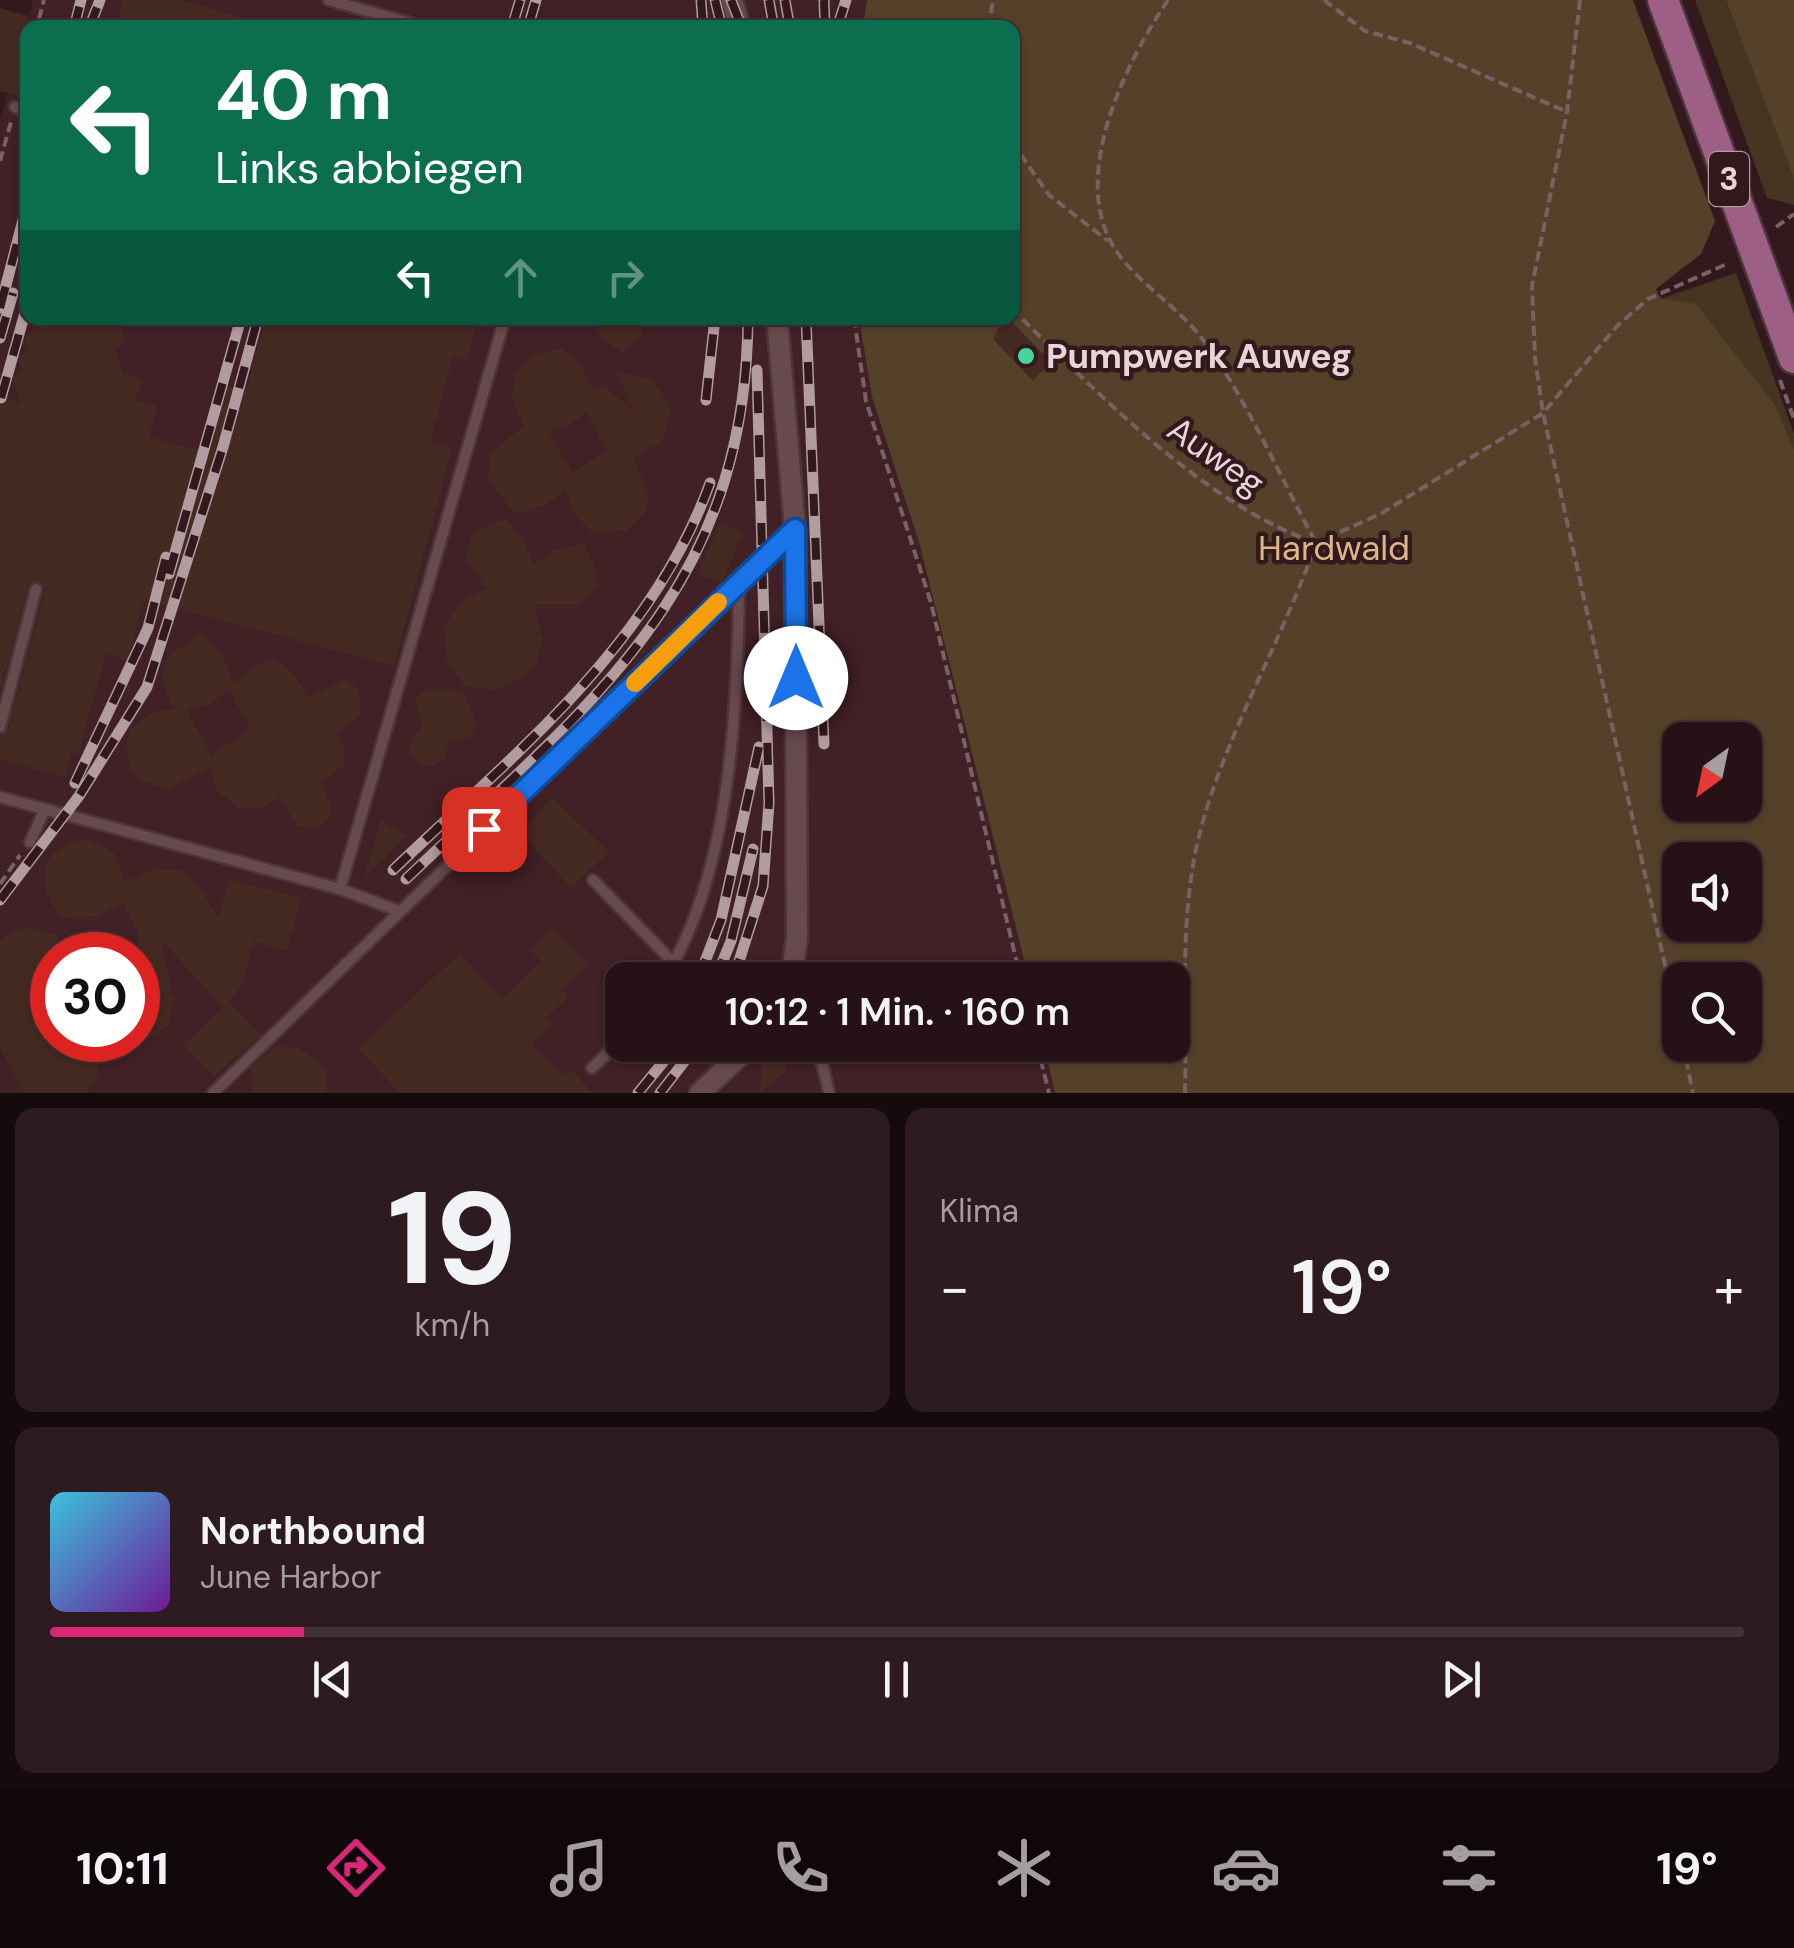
<!DOCTYPE html>
<html lang="de">
<meta charset="utf-8">
<style>
:root{--surface:#261216;--page:#2e1b1f;--text:#f1f3f6;--muted:#a49ea1;--line:#423235;--accent:#db2777}
body{margin:0;font-family:"DM Sans",sans-serif;background:var(--page);color:var(--text);height:100vh;display:flex;flex-direction:column;font-size:38px;white-space:nowrap}
*{box-sizing:border-box;margin:0}
p{font-size:32px;color:var(--muted)}
.icon{flex:none;width:55px;height:55px;fill:none;stroke:currentColor;stroke-width:2;stroke-linecap:round;stroke-linejoin:round}
.map{position:relative;height:1093px;overflow:hidden}
.panel{display:flex;flex-direction:column;gap:15px;padding:15px;background:#150a0c;flex:1}
.panel>*{flex:none}
.hud{position:absolute;left:20px;top:20px;width:1000px;height:305px;border-radius:20px;box-shadow:0 2px 8px #0004,0 0 0 2px var(--line);background:#0b6e4f;color:#fff;overflow:hidden}
.needle{width:65px;rotate:213deg}
.tools{position:absolute;left:1662px;top:722px;display:grid;gap:20px}
.tools a{display:grid;place-items:center;width:100px;height:100px;border-radius:20px;background:var(--surface);box-shadow:0 2px 8px #0004,0 0 0 2px var(--line);font-size:50px}
.speed{position:absolute;left:30px;top:932px;display:flex;gap:20px;font-size:50px;font-weight:700;text-align:center}
.speed>*{display:grid;place-content:center;width:130px;height:130px;border-radius:50%;background:var(--surface);box-shadow:0 2px 8px #0004,0 0 0 2px var(--line);line-height:1}
.speed .limit{border:15px solid #d22;background:#fff;color:#111}
.pin{position:absolute;display:grid;place-items:center;width:85px;height:85px;color:#fff;margin:-42px;border-radius:20px;box-shadow:0 5px 15px #0006}
.me{position:absolute;width:110px;margin:-55px;rotate:0deg;stroke-linejoin:round;filter:drop-shadow(0 0 8px #0008)}
.turn{display:flex;align-items:center;gap:35px;height:210px;padding:0 30px;font-size:45px}
.turn .icon{width:130px;height:130px;stroke-width:2.5}
.turn b{display:block;font-size:70px;line-height:85px}
.lanes{display:flex;align-items:center;height:95px;padding:0 30px;background:#0003;justify-content:center;gap:50px;direction:ltr}
.lanes .off{opacity:.35}
.big{font-size:75px;font-weight:600;line-height:1.1}
.panel .card{flex:1;display:flex;flex-direction:column;justify-content:center;gap:15px;min-width:0;padding:0 35px;border-radius:20px;background:var(--page)}
.panel .dial{align-items:center;gap:0}
.dial b{font-size:130px;line-height:1}
.song{display:flex;align-items:center;gap:30px}
.cover{width:120px;height:120px;border-radius:15px;background:linear-gradient(135deg,hsl(190 70% 55%),hsl(280 70% 35%))}
.played{height:10px;border-radius:5px;background:linear-gradient(90deg,var(--accent) 15%,var(--line) 15%)}
.keys{display:flex;justify-content:space-around;direction:ltr}
.heat{display:flex;justify-content:space-between;align-items:center;font-size:55px;direction:ltr}
.panel .tiles{flex:1;display:grid;gap:15px;grid-template-columns:1fr 1fr}
.card:last-child{grid-column:span 2}
.trip{position:absolute;left:605px;top:962px;width:585px;height:100px;border-radius:20px;background:var(--surface);box-shadow:0 2px 8px #0004,0 0 0 2px var(--line);font-weight:600;line-height:100px;text-align:center}
.menu{display:flex;height:160px;justify-content:space-around;align-items:center;background:#0f0709;color:var(--muted)}
.menu .icon{width:70px;height:70px}
.menu .on{color:var(--accent)}
.menu b{font-size:45px;color:var(--text)}
.map>svg:first-child{display:block}
.built{fill:#412026;fill-rule:evenodd}
.green{fill:#463520}
.forest{fill:#554129;fill-rule:evenodd}
.building{fill:#452a21;fill-rule:evenodd}
.lines{fill:none;stroke-linecap:round;stroke-linejoin:round}
.service-casing{stroke:#4b3539;stroke-width:15}
.minor-casing{stroke:#4b3539;stroke-width:25}
.primary-casing{stroke:#4b3539;stroke-width:35}
.path{stroke:#796165;stroke-width:4;stroke-dasharray:10 5;stroke-linecap:butt}
.service{stroke:#68494d;stroke-width:10}
.minor{stroke:#68494d;stroke-width:20}
.primary{stroke:#9d5f85;stroke-width:30}
.rail-casing{stroke:#b19c9f;stroke-width:11}
.rail{stroke:#33181d;stroke-width:8;stroke-dasharray:22;stroke-linecap:butt}
.route-casing{stroke:#114b97;stroke-width:25}
.route{stroke:#1a73e8;stroke-width:18}
.slow{stroke:#f59e0b;stroke-width:18}
.poi-dot{fill:#46d49e;stroke:#33181d;stroke-width:4}
.labels{text-anchor:middle;stroke-width:9;stroke-linejoin:round;paint-order:stroke}
.shield{fill:#33181d;stroke:#b29c9f;stroke-width:2.5}
.shield-label{font-size:32px;font-weight:bold;fill:#e8d5d7}
.poi-label{font-size:35px;font-weight:bold;fill:#e8d5d7;stroke:#33181d;text-anchor:start}
.street-label{font-size:35px;fill:#e8d5d7;stroke:#33181d}
.park-label{font-size:35px;fill:#deb789;stroke:#33181d}
</style>
<div class="map">
<svg width="1794" height="1093" viewBox="0 0 1794 1093">
<rect width="100%" height="100%" fill="#33181d"/>
<!-- built -->
<path class="built" d="M33 0H867L863 28H28V318H859L872 397 920 546 1029 980H622V1045H1044L1055 1093H0V119ZM52 955H138V1040H52Z"/>
<!-- green -->
<path class="green" d="M1695 0H1726L1794 179V205L1767 198Z
M1736 273 1794 434V449L1775 405 1660 299Z"/>
<!-- forest -->
<path class="forest" d="M867 0H1633L1715 221 1701 254 1656 289 1661 299 1696 304 1775 405 1794 449V1093H1055L1044 1045H1172V980H1029L920 546 872 397 859 318H1012V28L863 27ZM1680 740H1745V805H1680ZM1680 860H1745V925H1680ZM1680 980H1745V1045H1680Z
M1726 0H1794V179Z"/>
<!-- building -->
<path class="building" d="M123 0H181L259 22 258 28H115Z
M0 8 28 16V99L0 91Z
M31 318H133L121 330 126 342 116 349 123 374 143 380 135 400 157 406 149 437 210 453 228 386 246 391 266 318H479L467 361 453 357 430 442 452 448 394 666 144 600 128 660 106 654 78 755 71 753 66 777 0 760V736L8 729 45 590 37 580 28 586 0 692V397L20 403 13 378 22 370 19 358 28 349 24 338 34 329Z
M593 318H642L641 336 624 353 603 340Z
M1013 323 1051 362 1033 381 993 339 999 327Z
M561 348 581 365 594 390 603 385 635 412 617 372 651 379 668 401 670 414 664 438 652 451 650 447 634 458 649 496 646 511 627 531 592 532 577 517 565 491 543 506 515 514 488 480 490 454 524 425 512 400 515 373 535 354ZM587 412 606 451 572 473 549 431 567 426Z
M506 519 523 538 534 564 556 549 584 544 596 568V590L580 605H535L542 640 536 664 526 677 494 690 465 686 447 662 444 628 460 602 486 588 466 560 470 539 481 528Z
M720 523 743 533 722 583 698 574Z
M201 633 223 656 234 683 252 668 275 658 294 674 308 697 347 679 359 691 361 715 338 734 345 750 344 765 321 783 332 808 330 817 319 828 298 827 280 797 263 808H237L216 789 210 767 166 790 137 778 129 767 126 740 132 728 151 713 173 709 162 680 166 658ZM229 690 250 729 211 755 187 711 210 704Z
M426 690 462 691 478 724 469 738 449 741 445 759 433 766 420 764 410 752 412 739 422 726 415 699Z
M552 797 609 852 571 888 520 833Z
M381 820 406 836 364 878Z
M77 840H91L114 853 125 882 156 868 183 871 196 881 218 918 229 879 301 898 287 951 254 941 242 985 229 1002 261 1035 214 1076 183 1045 223 1007 162 941 173 1002 169 1025 138 1046V934L123 902 99 917 60 918 46 892V865L53 853Z
M553 927 589 965 563 990 569 996 546 1018 553 1024 532 1044 563 1076 570 1069 593 1093H400L358 1049 460 953 502 998 541 961 530 950Z
M33 928 56 935 68 955H52V1040H103L97 1077 86 1093H24L0 1048V939L18 929Z
M273 1047 297 1048 318 1060 325 1071 327 1093H252V1068Z
M775 1052 786 1058 787 1070 760 1093 762 1062Z"/>
<g class="lines">
<!-- service casing -->
<g class="service-casing">
<path id="service" d="M329 0 427 28
M15 107 28 111
M0 727 36 589
M0 797 340 889 399 911
M30 842 45 809
M593 880 672 961
M340 889 505 318
M663 980C731 877 738 703 739 583
M818 1045 829 1093
M592 1068 622 1039
M213 1093 794 530"/>
</g>
<!-- minor casing -->
<g class="minor-casing">
<path id="minor" d="M732 0 740 28
M777 318 795 529 797 938 791 980
M700 1093 751 1045"/>
</g>
<!-- primary casing -->
<g class="primary-casing">
<path id="primary" d="M1663 0 1794 358"/>
</g>
<!-- path -->
<path class="path" d="M1168 0C1127 61 1072 170 1111 242 1128 276 1176 305 1200 336 1244 393 1281 479 1316 543
M1324 0 1365 31 1410 43 1567 112
M1580 0 1567 112 1532 286 1535 358 1543 413 1680 1033
M39 19 44 0
M989 28 993 0
M1012 142 1049 195 1108 241
M0 161 11 122
M1776 227 1794 214
M1012 309C1098 393 1202 503 1316 543
M854 318 866 401 931 603 1021 980
M1780 380 1794 419
M0 884 20 855
M1037 1045 1049 1093
M1683 1045 1693 1093
M1185 1093C1187 1023 1181 948 1191 879 1205 767 1279 652 1316 543L1382 513 1543 413 1618 325 1648 299 1729 263"/>
<!-- service -->
<use href="#service" class="service"/>
<!-- minor -->
<use href="#minor" class="minor"/>
<!-- primary -->
<use href="#primary" class="primary"/>
<!-- rail casing -->
<g class="rail-casing">
<path id="rail" d="M701 0 703 28
M715 0 722 28
M731 0 742 28
M769 0 774 28
M785 0 790 28
M824 0 825 28
M514 20 520 0
M529 24 536 0
M74 28 81 0
M89 28 100 0
M837 28 846 0
M0 308 28 201
M806 318 824 744
M0 338 13 293
M1 398 28 302
M706 400 715 318
M169 574 241 318
M75 783 148 628 166 557
M393 870C514 754 651 646 710 483
M406 879C587 706 746 592 748 318
M0 900 79 796 147 687 223 447 258 318
M698 980 721 920 759 747
M715 980 731 941 753 849
M733 980 763 886 769 803 757 370
M638 1093 677 1045
M660 1093 697 1045"/>
</g>
<!-- rail -->
<use href="#rail" class="rail"/>
</g>
<g class="lines">
<!-- route casing -->
<g class="route-casing">
<path id="route" d="M484 829 795 529 796 678"/>
</g>
<!-- route -->
<use href="#route" class="route"/>
<!-- slow -->
<path class="slow" d="M635 683 718 602"/>
</g>
<!-- markers -->
<circle class="poi-dot" cx="1026" cy="356" r="10"/>
<g class="labels">
<!-- shield labels -->
<rect class="shield" x="1709" y="152" width="40" height="54" rx="8"/>
<g class="shield-label">
<text x="1729" y="190">3</text>
</g>
<!-- poi labels -->
<g class="poi-label">
<text x="1046" y="368">Pumpwerk Auweg</text>
</g>
<!-- street labels -->
<g class="street-label">
<text transform="translate(1216 456) rotate(35)" y="12">Auweg</text>
</g>
<!-- park labels -->
<g class="park-label">
<text x="1334" y="560">Hardwald</text>
</g>
</g>
</svg>
<div class="tools">
<a><svg class="needle" viewBox="-14 -14 28 28"><path d="M0-13l5 13h-10z" fill="#e53935"/><path d="M0 13l5-13h-10z" fill="#a49ea1"/></svg></a>
<a><svg class="icon" aria-label="sound" viewBox="0 0 24 24"><path d="M4 9h4l5-4v14l-5-4H4zM17 9q2 3 0 6"/></svg></a>
<a><svg class="icon" aria-label="search" viewBox="0 0 24 24"><circle cx="10" cy="10" r="6"/><path d="M15 15l6 6"/></svg></a>
</div>
<div class="speed"><div class="limit">30</div></div>
<div class="pin" style="left:484px;top:829px;background:#d93025"><svg class="icon" aria-label="arrive" viewBox="0 0 24 24"><path d="M6 21V4h12l-3 4 3 4H6"/></svg></div>
<svg class="me" style="left:796px;top:678px" viewBox="-20 -20 40 40"><circle r="19" fill="#fff"/><path d="M0-13L10 11 0 6-10 11z" fill="#1a73e8"/></svg>
<div class="trip">10:12 · 1 Min. · 160 m</div>
<div class="hud">
<div class="turn"><svg class="icon" aria-label="left" viewBox="0 0 24 24"><path d="M17 20v-9H6M10 6l-5 5 5 5"/></svg><div><b>40 m</b>Links abbiegen</div></div>
<div class="lanes"><svg class="icon" aria-label="left" viewBox="0 0 24 24"><path d="M17 20v-9H6M10 6l-5 5 5 5"/></svg><svg class="icon off" aria-label="ahead" viewBox="0 0 24 24"><path d="M12 20V5M6 11l6-6 6 6"/></svg><svg class="icon off" aria-label="right" viewBox="0 0 24 24"><path d="M7 20v-9h11M14 6l5 5-5 5"/></svg></div>
</div>
</div>
<section class="panel">
<div class="tiles">
<div class="card dial"><b>19</b><p>km/h</p></div>
<div class="card"><p>Klima</p>
<div class="heat"><a>−</a><b class="big">19°</b><a>+</a></div>
</div>
<div class="card">
<div class="song"><i class="cover"></i><div><b>Northbound</b><p>June Harbor</p></div></div>
<div class="played"></div>
<div class="keys"><svg class="icon" aria-label="previous" viewBox="0 0 24 24"><path d="M18 5L8 12l10 7zM5 5v14"/></svg><svg class="icon" aria-label="pause" viewBox="0 0 24 24"><path d="M8 5v14M16 5v14"/></svg><svg class="icon" aria-label="next" viewBox="0 0 24 24"><path d="M6 5l10 7-10 7zM19 5v14"/></svg></div>
</div>
</div>
</section>
<nav class="menu">
<b>10:11</b>
<svg class="icon on" aria-label="directions" viewBox="0 0 24 24"><path d="M12 3l9 9-9 9-9-9zM9 14v-3h6M13 9l2 2-2 2"/></svg>
<svg class="icon" aria-label="music" viewBox="0 0 24 24"><path d="M9 18V5l10-2v13"/><circle cx="6" cy="18" r="3"/><circle cx="16" cy="16" r="3"/></svg>
<svg class="icon" aria-label="phone" viewBox="0 0 24 24"><path d="M5 4h4l2 5-3 2q2 4 5 5l2-3 5 2v4C11 20 4 13 5 4z"/></svg>
<svg class="icon" aria-label="climate" viewBox="0 0 24 24"><path d="M12 3v18M4 7l16 10M4 17L20 7"/></svg>
<svg class="icon" aria-label="car" viewBox="0 0 24 24"><path d="M5 17H2v-5l4-1 3-4h7l3 4 3 1v5h-3M9 17h6M6 11h13"/><circle cx="7" cy="17" r="2"/><circle cx="17" cy="17" r="2"/></svg>
<svg class="icon" aria-label="filters" viewBox="0 0 24 24"><path d="M4 7h16M4 17h16"/><circle cx="9" cy="7" r="2"/><circle cx="15" cy="17" r="2"/></svg>
<b>19°</b>
</nav>
